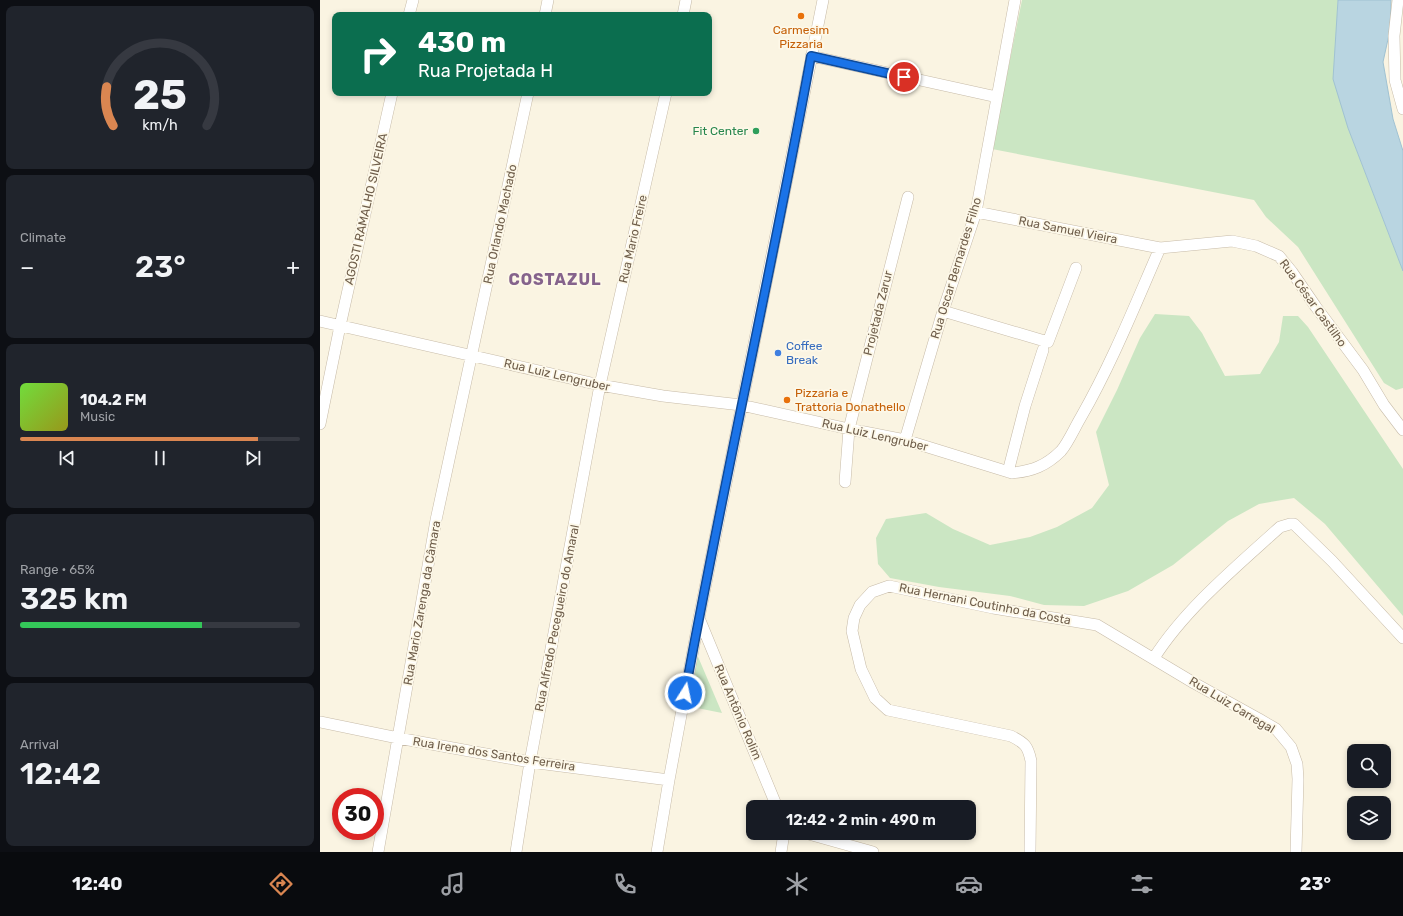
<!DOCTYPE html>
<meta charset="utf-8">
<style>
:root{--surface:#171b24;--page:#20242c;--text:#f1f3f6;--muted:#9ea1a6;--line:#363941;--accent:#da8651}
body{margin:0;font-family:Rubik,sans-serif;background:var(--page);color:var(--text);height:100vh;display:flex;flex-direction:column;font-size:15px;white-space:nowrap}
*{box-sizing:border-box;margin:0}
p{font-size:13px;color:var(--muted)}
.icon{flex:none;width:22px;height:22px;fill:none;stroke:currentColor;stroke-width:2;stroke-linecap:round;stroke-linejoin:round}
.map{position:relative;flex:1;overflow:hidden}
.sheet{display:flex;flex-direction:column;gap:6px;padding:6px;background:#0d0f14;width:320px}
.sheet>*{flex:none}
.hud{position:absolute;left:12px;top:12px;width:380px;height:84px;border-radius:8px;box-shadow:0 2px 6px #0003;background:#0b6e4f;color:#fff;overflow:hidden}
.tools{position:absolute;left:1027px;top:744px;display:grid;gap:8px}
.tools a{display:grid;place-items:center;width:44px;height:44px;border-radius:8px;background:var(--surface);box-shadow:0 2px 6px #0003;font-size:20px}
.speed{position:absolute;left:12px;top:788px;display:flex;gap:8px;font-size:20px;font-weight:700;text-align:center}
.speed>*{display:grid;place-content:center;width:52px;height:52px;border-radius:50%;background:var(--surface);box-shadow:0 2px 6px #0003;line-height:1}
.speed .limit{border:6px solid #d22;background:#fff;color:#111}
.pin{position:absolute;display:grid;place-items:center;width:34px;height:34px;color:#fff;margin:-17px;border:2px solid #fff;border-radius:50%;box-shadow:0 1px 4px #0007}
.me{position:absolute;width:44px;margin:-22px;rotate:10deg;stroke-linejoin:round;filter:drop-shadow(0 0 3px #0008)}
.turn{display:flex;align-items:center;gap:14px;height:84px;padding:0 20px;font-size:18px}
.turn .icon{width:52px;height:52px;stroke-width:2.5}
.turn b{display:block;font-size:28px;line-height:34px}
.big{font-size:30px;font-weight:600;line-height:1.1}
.sheet .card{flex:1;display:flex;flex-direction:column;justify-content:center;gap:6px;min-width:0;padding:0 14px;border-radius:8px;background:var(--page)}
.sheet .dial{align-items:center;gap:0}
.dial svg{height:104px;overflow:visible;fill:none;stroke:var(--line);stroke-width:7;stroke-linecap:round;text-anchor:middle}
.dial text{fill:var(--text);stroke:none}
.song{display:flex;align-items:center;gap:12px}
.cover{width:48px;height:48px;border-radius:6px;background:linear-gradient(135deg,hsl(100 70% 55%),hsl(60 70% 35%))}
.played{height:4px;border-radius:2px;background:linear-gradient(90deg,var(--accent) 85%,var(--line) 85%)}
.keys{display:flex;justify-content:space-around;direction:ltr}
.heat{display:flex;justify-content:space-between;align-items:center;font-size:22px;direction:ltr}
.charge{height:6px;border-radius:3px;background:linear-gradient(90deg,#34c759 65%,var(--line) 0)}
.trip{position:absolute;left:426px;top:800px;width:230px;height:40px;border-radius:8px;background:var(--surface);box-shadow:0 2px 6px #0003;font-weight:600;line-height:40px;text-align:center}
.menu{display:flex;height:64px;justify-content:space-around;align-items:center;background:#090b0e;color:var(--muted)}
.menu .icon{width:28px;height:28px}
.menu .on{color:var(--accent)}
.menu b{font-size:18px;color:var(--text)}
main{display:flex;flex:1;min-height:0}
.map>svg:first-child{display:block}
.green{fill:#cbe6c3}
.water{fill:#b9d5e1;stroke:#a0c2d2}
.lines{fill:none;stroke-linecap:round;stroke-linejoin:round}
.minor-casing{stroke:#c7bba8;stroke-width:12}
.minor{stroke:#fff;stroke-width:11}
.route-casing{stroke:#114b97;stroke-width:10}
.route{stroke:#1a73e8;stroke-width:7}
.food-dot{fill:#e8710a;stroke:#fdf8e8;stroke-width:1.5}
.leisure-dot{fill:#2e9e5b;stroke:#fdf8e8;stroke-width:1.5}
.shop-dot{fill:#3f7fe0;stroke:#fdf8e8;stroke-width:1.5}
.labels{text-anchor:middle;stroke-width:3.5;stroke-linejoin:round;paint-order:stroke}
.food-label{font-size:12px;fill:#c56008;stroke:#fdf8e8}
.leisure-label{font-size:12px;fill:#27864d;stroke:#fdf8e8;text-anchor:end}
.street-label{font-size:12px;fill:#6f5e4b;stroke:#fdf8e8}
.shop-label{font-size:12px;fill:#366cbe;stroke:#fdf8e8;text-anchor:start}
.district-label{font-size:16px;font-weight:bold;letter-spacing:1px;fill:#85638c;stroke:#fdf8e8}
</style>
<main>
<section class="sheet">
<div class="card dial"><svg viewBox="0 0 100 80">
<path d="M14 69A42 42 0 1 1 86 69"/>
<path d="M14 69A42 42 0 0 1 9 39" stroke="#da8651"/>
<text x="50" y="56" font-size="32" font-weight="700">25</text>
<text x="50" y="72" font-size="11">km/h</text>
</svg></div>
<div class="card"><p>Climate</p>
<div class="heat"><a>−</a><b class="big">23°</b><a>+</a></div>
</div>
<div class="card">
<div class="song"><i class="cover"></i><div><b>104.2 FM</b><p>Music</p></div></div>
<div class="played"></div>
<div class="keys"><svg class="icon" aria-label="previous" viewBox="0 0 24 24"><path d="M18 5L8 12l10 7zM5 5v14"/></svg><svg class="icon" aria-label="pause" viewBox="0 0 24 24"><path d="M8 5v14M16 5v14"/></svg><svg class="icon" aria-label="next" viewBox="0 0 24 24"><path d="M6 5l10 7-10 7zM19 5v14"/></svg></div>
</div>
<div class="card"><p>Range · 65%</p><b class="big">325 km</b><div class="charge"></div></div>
<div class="card"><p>Arrival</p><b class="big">12:42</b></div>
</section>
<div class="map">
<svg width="1083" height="852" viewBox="0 0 1083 852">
<rect width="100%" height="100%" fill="#faf4e2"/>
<!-- green -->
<path class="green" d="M702 0H1018L1017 11 1028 128 1083 271V388L1076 390 1064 383 978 247 946 217 934 200 672 149Z
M835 314 869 316 882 333 905 376 940 374 959 342 963 316H978L988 327 1083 469V616L1005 524 974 498 939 504 908 521 853 565 808 591 764 606 724 605 690 596 619 587 570 578 558 564 556 538 566 519 606 513 633 529 670 545 710 537 737 527 772 508 789 485 776 432 797 390 820 338Z
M376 652 402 713 367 706Z"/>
<!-- water -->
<path class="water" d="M1018 0H1071L1070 30 1063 62 1073 119 1083 151V271L1028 128 1013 79Z"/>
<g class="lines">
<!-- minor casing -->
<g class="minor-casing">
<path id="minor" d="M1078 0 1074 36 1075 80 1083 109
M89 15 93 0
M225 15 228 0
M363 15 366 0
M491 56 677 97
M656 212 840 248 912 241 936 246 959 256 972 272 996 307 1043 370 1064 405 1083 430
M623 311 728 342 756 268
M0 321 280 385 343 396 421 405 529 429 585 440 692 473C712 471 726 466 741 451 748 443 755 427 761 417 792 363 815 305 840 248
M0 424 20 326 72 93
M585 440 623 311 656 212 695 0
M688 472 705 406 723 350
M525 482 529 429 588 197
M379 618 457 807
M834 658C865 609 917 566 960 527L970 524H974L1012 561 1083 638
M0 722 78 738 210 762 349 780
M485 833 553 852
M58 852 116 520 208 93
M196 852 210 762 280 385 346 93
M337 852 349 780 379 618 503 0
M461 852 464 833
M710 852 711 761C708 746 705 743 691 736L568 710 555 698 541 669 532 631 534 618 540 605 552 592 569 586 673 608 777 625 874 683 939 719 956 729 971 747 977 764 978 779 976 852"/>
</g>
<!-- minor -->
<use href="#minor" class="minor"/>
</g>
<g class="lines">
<!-- route casing -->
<g class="route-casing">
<path id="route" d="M365 693C404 480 452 269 491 56L584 77"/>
</g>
<!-- route -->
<use href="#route" class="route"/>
</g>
<!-- markers -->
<g class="food-dot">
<circle cx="481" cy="16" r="4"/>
<circle cx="467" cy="400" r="4"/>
</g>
<circle class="leisure-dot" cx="436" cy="131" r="4"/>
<circle class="shop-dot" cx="458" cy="353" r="4"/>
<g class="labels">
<!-- food labels -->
<g class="food-label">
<text x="481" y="34">Carmesim<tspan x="481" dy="14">Pizzaria</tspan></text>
<text x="475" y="397" text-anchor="start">Pizzaria e<tspan x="475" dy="14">Trattoria Donathello</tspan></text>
</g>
<!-- leisure labels -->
<g class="leisure-label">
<text x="428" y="135">Fit Center</text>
</g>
<!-- street labels -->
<g class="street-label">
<text transform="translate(46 209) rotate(-77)" y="4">AGOSTI RAMALHO SILVEIRA</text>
<text transform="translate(180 224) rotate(-78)" y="4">Rua Orlando Machado</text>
<text transform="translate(748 230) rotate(11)" y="4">Rua Samuel Vieira</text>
<text transform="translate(313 239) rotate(-77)" y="4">Rua Mario Freire</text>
<text transform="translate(636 268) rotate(-73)" y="4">Rua Oscar Bernardes Filho</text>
<text transform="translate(993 303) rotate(54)" y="4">Rua César Castilho</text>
<text transform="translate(558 313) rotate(-76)" y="4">Projetada Zarur</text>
<text transform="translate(237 375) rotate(13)" y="4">Rua Luiz Lengruber</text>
<text transform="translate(555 435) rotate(13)" y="4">Rua Luiz Lengruber</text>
<text transform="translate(102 603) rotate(-80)" y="4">Rua Mario Zarenga da Câmara</text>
<text transform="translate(665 604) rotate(11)" y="4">Rua Hernani Coutinho da Costa</text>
<text transform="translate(237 618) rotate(-79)" y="4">Rua Alfredo Pecegueiro do Amaral</text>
<text transform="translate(912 705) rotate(31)" y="4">Rua Luiz Carregal</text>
<text transform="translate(418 712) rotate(67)" y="4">Rua Antônio Rolim</text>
<text transform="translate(174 754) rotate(9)" y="4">Rua Irene dos Santos Ferreira</text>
</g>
<!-- shop labels -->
<g class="shop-label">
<text x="466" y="350">Coffee<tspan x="466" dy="14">Break</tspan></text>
</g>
<!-- district labels -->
<g class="district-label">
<text x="235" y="285">COSTAZUL</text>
</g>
</g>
</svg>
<div class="tools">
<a><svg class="icon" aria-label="search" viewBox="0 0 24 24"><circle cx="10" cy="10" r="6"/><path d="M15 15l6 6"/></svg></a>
<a><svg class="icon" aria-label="layers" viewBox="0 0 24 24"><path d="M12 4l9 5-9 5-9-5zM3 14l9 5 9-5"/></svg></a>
</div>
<div class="speed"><div class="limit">30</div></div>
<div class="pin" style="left:584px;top:77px;background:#d93025"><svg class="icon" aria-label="arrive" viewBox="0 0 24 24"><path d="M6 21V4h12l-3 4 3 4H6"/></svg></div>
<svg class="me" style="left:365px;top:693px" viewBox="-20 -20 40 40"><circle r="17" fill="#1a73e8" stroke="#fff" stroke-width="3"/><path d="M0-11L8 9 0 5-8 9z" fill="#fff"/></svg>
<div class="trip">12:42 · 2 min · 490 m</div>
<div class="hud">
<div class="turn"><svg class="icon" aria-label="right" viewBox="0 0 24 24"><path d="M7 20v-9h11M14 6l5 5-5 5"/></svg><div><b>430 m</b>Rua Projetada H</div></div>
</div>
</div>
</main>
<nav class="menu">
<b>12:40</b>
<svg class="icon on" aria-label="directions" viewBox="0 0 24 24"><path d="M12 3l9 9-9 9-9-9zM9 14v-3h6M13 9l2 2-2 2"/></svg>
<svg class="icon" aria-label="music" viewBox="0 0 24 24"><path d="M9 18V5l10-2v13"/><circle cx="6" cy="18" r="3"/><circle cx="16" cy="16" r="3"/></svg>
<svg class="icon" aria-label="phone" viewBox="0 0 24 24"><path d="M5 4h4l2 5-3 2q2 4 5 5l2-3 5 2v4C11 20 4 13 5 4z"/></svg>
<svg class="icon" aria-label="climate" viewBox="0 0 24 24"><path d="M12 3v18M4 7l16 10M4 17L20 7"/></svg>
<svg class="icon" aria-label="car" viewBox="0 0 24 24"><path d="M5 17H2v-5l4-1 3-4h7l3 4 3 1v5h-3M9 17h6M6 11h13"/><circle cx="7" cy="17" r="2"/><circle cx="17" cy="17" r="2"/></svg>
<svg class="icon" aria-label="filters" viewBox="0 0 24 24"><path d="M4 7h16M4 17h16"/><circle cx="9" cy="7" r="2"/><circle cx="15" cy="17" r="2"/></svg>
<b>23°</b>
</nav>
